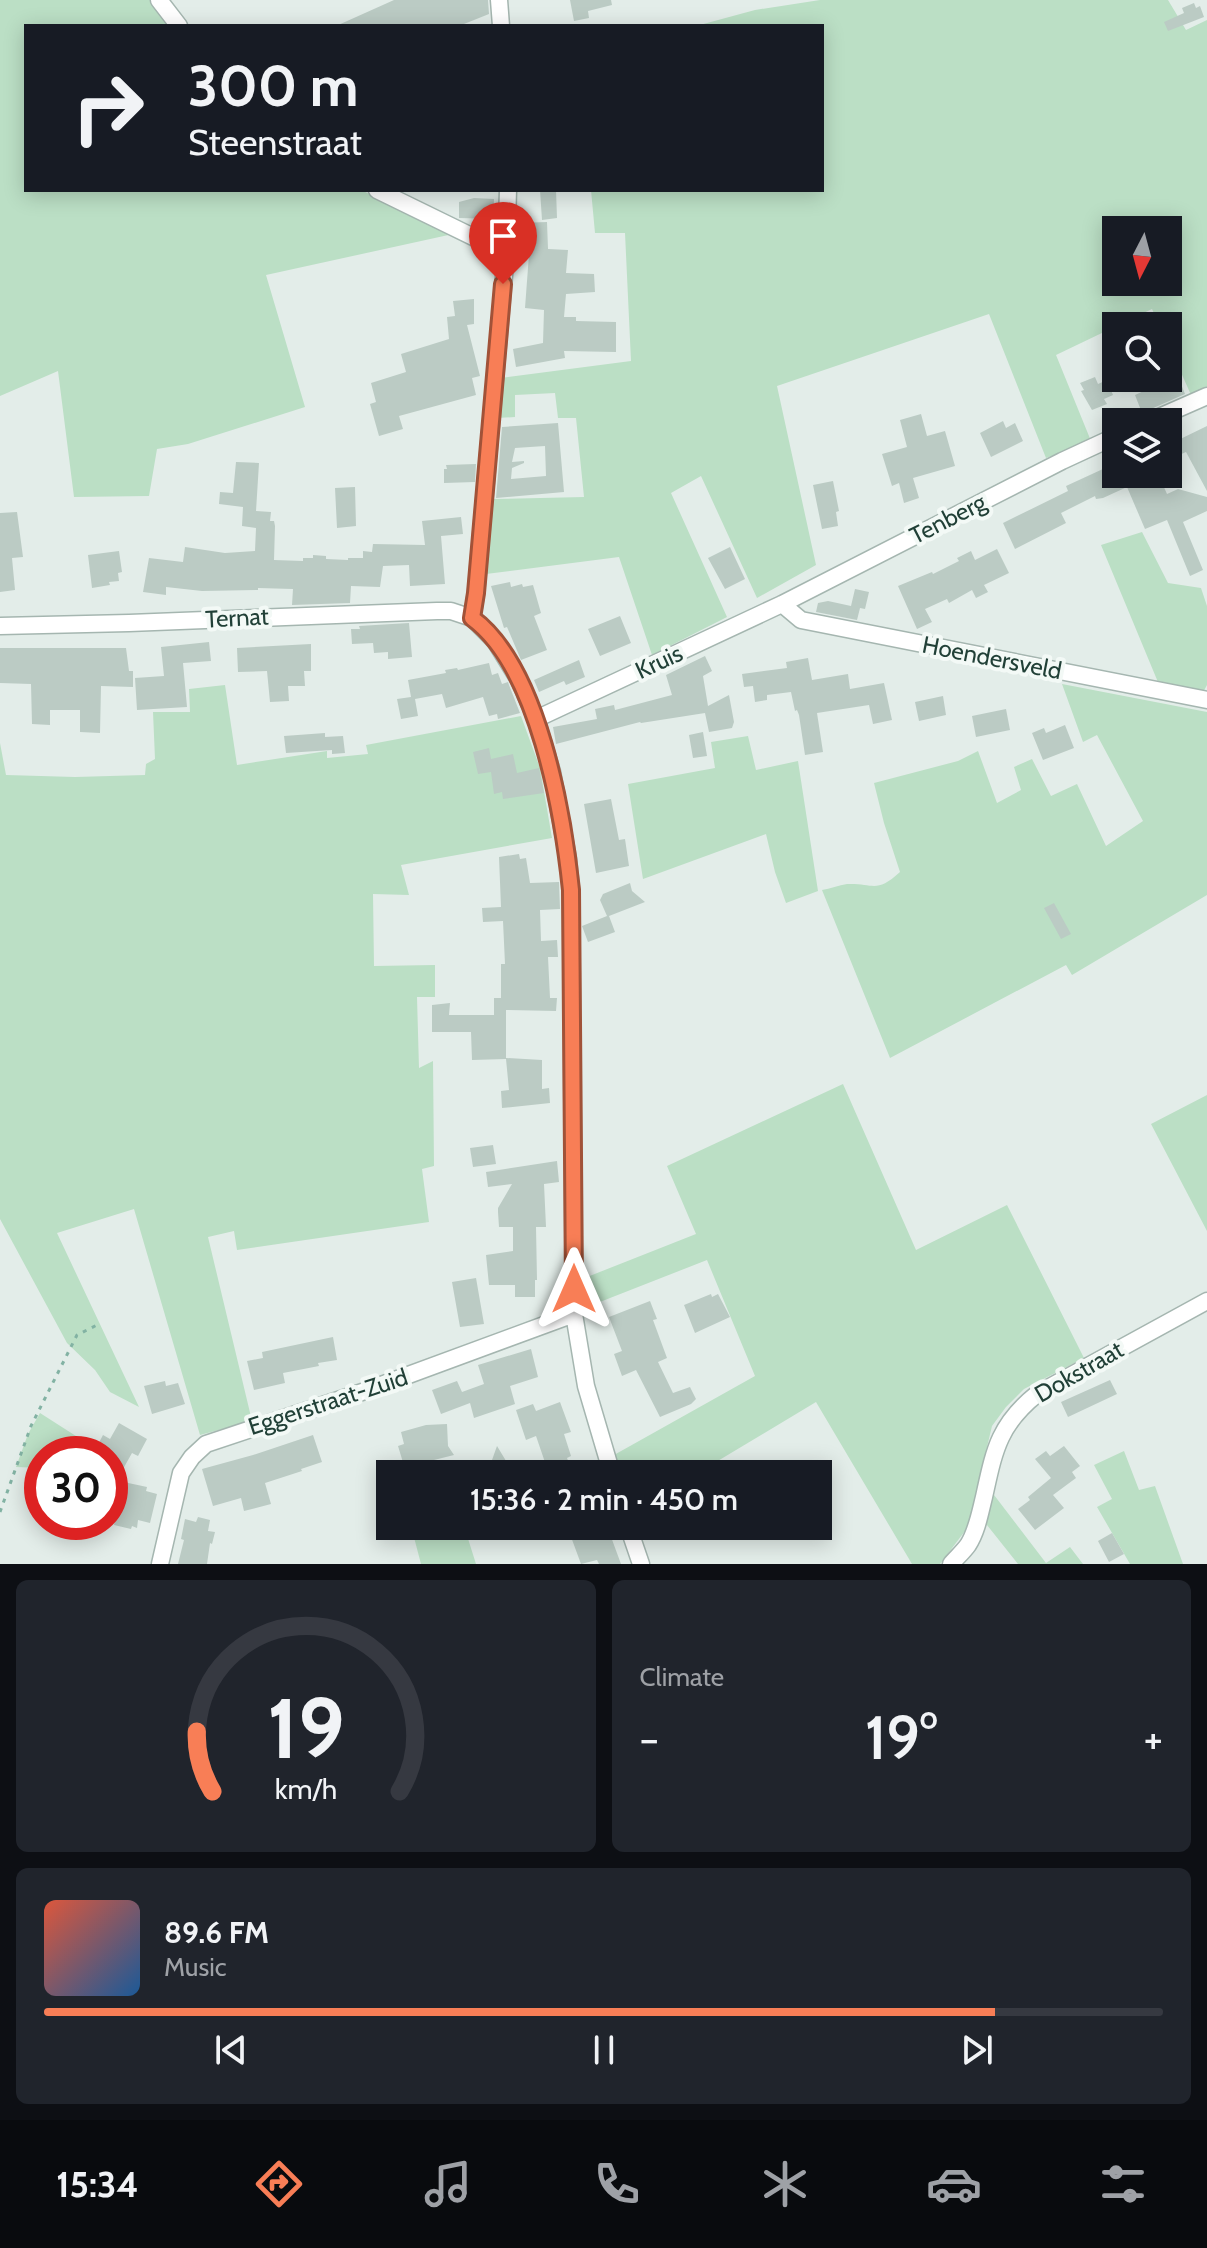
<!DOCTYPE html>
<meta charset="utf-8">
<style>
:root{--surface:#171b24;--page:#20242c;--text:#f1f3f6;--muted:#9ea1a6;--line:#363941;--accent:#f87e56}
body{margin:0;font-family:Cabin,sans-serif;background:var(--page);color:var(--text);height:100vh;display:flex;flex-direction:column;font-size:30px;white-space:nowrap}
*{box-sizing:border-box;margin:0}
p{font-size:26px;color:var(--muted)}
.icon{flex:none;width:44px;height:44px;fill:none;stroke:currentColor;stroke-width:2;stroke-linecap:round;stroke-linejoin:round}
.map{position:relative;height:1564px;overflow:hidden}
.side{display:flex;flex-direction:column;gap:16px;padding:16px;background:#0d0f14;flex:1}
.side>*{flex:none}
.top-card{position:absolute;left:24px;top:24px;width:800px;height:168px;border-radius:0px;box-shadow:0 4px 20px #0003;background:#171b24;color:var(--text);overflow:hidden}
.needle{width:52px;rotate:186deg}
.fabs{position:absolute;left:1102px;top:216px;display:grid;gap:16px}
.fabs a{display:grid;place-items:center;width:80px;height:80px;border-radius:0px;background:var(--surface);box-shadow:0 4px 20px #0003;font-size:40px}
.speed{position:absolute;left:24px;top:1436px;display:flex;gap:16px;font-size:40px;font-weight:700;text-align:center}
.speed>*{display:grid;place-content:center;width:104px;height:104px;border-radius:50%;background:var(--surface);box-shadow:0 4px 20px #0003;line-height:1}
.speed .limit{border:12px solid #d22;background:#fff;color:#111}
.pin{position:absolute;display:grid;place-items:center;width:68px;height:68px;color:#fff;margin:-82px -34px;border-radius:50% 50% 50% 0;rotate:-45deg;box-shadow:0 0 8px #0007}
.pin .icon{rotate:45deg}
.me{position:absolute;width:88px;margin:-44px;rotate:0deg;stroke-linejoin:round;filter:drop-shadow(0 0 6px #0008)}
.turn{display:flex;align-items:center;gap:28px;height:168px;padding:0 32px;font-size:36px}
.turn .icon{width:104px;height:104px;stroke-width:2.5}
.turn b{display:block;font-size:56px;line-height:68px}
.big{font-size:60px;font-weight:600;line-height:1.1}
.side .tile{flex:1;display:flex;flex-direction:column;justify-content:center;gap:12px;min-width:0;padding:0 28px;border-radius:12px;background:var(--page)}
.side .dial{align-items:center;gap:0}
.dial svg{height:208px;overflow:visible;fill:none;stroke:var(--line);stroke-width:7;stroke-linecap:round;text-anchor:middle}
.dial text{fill:var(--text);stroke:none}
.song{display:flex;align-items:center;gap:24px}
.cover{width:96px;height:96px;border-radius:12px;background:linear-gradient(135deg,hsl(10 70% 55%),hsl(210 70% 35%))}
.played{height:8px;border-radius:4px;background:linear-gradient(90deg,var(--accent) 85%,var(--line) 85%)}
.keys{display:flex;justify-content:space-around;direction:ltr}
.heat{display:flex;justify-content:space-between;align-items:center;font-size:44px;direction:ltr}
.side .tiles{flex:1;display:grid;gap:16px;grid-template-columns:1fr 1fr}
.tile:last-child{grid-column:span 2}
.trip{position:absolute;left:376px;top:1460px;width:456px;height:80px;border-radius:0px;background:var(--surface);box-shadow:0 4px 20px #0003;font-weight:600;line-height:80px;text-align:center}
.tab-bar{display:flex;height:128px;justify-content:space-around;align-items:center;background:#090b0e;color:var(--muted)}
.tab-bar .icon{width:56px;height:56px}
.tab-bar .active{color:var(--accent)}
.tab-bar b{font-size:36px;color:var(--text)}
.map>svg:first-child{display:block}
.green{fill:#bbdfc5;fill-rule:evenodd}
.building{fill:#bbcbc4;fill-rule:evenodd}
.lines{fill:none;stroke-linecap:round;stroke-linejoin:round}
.street-casing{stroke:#a5b6b0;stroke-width:19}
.path{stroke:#82b2a3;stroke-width:3;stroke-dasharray:4 6;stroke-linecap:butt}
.street{stroke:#fff;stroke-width:16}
.route-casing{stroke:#a15238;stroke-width:20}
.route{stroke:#f87e56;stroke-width:14}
.labels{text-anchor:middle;stroke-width:8;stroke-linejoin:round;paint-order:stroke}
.street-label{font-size:24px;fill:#214037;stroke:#f3f9f6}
</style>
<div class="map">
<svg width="1207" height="1564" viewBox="0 0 1207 1564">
<rect width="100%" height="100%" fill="#e3ede9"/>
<!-- green -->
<path class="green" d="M0 0H152L172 26H26V190H361L453 234 266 275 305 407 188 444 157 449 149 496 74 497 58 371 0 396Z
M820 0H1168L1186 30 1207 20V388L1191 395 1168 343V326H1160L1152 309 1056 355 1091 441 1046 458 989 314 777 386 816 565 757 598 701 476 671 493 727 617 652 655 619 557 486 574 493 499 584 497 576 418H558L555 393 515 395V417L497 418 501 378 631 361 625 233H595L591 190H822V26H696L755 10ZM1116 230H1168V282H1116Z
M1142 532 1168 583 1201 588 1207 606V685L1201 696 1160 687 1101 545Z
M1062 684 1207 712V895L1072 975 1066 965 890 1058 822 890C830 889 839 885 847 884 874 883 876 894 900 872L884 823 874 783 958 761 978 751 997 803 1021 790 1014 767 1032 759 1051 796 1077 784 1106 846 1143 821 1097 735 1083 742Z
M225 685 237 765 327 751V758L368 754 366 745 521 716 540 768 552 838 401 865 409 895 373 894 374 966 435 965V997H417L419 1068 433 1061 434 1166 422 1169 429 1222 237 1250 234 1231 208 1237 252 1421 200 1435 134 1209 57 1233 139 1407 110 1392 95 1370 67 1343 0 1219V743L6 775 75 777 145 775 146 764 155 759 153 712H190L189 689Z
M748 736 756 770 798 761 818 891 786 903 775 872 766 834 643 879 628 784 715 768 711 742Z
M843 1084 916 1250 1007 1205 1084 1358 1024 1389 1006 1407 992 1426 968 1527 940 1564H912L816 1402 696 1474H620L614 1455 755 1376 707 1260 582 1309V1279L696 1234 667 1166Z
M1207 1095V1231L1151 1124Z
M40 1413 90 1445 89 1454H42V1468L16 1467 28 1434Z
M1124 1451 1139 1490 1155 1486 1183 1564H1130L1097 1507 1112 1499 1094 1465Z
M991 1491 1046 1563 1070 1547 1083 1564H1018L983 1520Z
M411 1526H464L476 1564H421Z"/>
<!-- building -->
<path class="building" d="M394 0H488L489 14 459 26H336Z
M570 0H611L612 5 588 11 589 18 574 21Z
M1194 3 1196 8 1200 6 1204 17 1168 31 1164 22 1184 13 1182 8Z
M540 190H556L557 218 542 220Z
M474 198 494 199 493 219 459 218V202Z
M547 222 548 249 568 250 566 273 594 274 595 292 566 294 564 317H576V321L616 322V352L564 351 565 358 516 367 513 349 543 343 544 310 525 308 530 241 517 242 518 223Z
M474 299V324L467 325 480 376 472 378 476 395 399 416 403 429 379 436 370 404 376 402 371 383 406 372 401 354 449 339 447 317 455 316 453 301Z
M1168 352 1185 394 1142 413 1135 395 1148 389 1143 378H1168Z
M1095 377 1098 384 1107 380 1113 395 1104 399 1107 404 1092 410 1081 391 1084 390 1080 383Z
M921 414 927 436 945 431 955 466 913 478 919 498 904 503 899 483 892 486 882 454 907 447 900 420Z
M1003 421 1006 428 1015 423 1023 441 991 457 980 433Z
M558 423 564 492 496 498 502 427ZM545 446 546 476 511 479 512 468 524 463V461L512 462 515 448Z
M1207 426V491L1186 452 1168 460V445Z
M236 462 259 463 256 511 271 512 270 521H274L275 526 274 560 303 561V558H313V555L326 556V559L348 560V558H363V551L372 552 373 544 425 545 422 521 461 517 463 534 441 536 445 584 410 586 409 565 383 566 380 587 351 586 350 603 292 605 293 589 258 588V590L202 591 166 587V595L143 592 149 558 183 562 185 547 225 553 255 551 256 528 242 526 243 507 219 504 220 492 233 493Z
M1116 463V474H1158L1167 494 1178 489 1207 497V511L1183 522 1203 570 1190 576 1167 520 1145 529 1127 487 1103 498 1096 499 1095 496 1061 513 1066 523 1015 549 1003 523 1068 491 1066 486Z
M476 464 475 482 444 483V469H447L446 465Z
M833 481 839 511 836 512 838 526 822 529 813 485Z
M355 487 356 526 337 528 335 488Z
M17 512 23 557 12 558 15 590 0 592V513Z
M730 547 745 579 725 589 708 558Z
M997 549 1009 573 984 585 988 592 976 598 972 590 949 603 947 599 925 609 932 622 917 629 898 586 932 572 933 574 959 561 957 558 971 551 975 560Z
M119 551 122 572 118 573 119 581 109 582 110 585 92 588 88 555Z
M510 582 511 587 522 584 523 587 533 585 541 613 534 616 547 650 521 660 507 627 504 628 491 586Z
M855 589 869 592 865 609 860 608 857 620 816 612 818 603 828 601 851 606Z
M620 616 631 643 600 656 588 629Z
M409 623 412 657 388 659V652L374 653 373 643 352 644 351 629H360L359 626Z
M209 642 211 661 183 663 187 707 137 710 135 678 164 676 161 647Z
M311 644V671H304L305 686H288L289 701 270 702 267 671 238 672 237 648Z
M0 648H126L129 671H133V687L101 686 100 733 80 732V710H50V725L32 724 31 684 0 683Z
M705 656 712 671 703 676 708 706 729 695 734 722 732 728 709 732 705 713 641 723 640 722 556 744 553 727 597 719 595 709 614 705 615 710 672 695 666 675Z
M808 658 812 680 848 674 850 689 884 683 892 720 873 724 869 705 817 713 823 752 805 755 799 715 797 710 795 711 791 692 767 695V700L755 702 753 686 744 687 742 674 787 668 786 662Z
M579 660 585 677 566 685 564 681 539 692 534 680Z
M489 663 492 675 498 673 502 684 508 682 509 685 520 713 498 719 497 714 489 716 483 697 446 708 442 694 415 699 418 716 401 719 397 699 411 697 408 680 446 673 445 670 457 668 458 670Z
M943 696 946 715 919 721 915 702Z
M1006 709 1010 730 976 737 972 716Z
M1065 725 1074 748 1043 760 1032 733 1044 728 1046 733Z
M703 732 707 756 693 758 689 735Z
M325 733V737L343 736 345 753 332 754V750L286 753 284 736Z
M489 748 491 759 513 754 517 773 539 768 544 793 503 799 502 792 494 794 491 772 478 774 473 752Z
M611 799 619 840 625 839 629 866 596 873 584 804Z
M519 854 520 859 526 858 530 883 559 882 560 909 540 910 541 941 557 940 558 957H548L550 998H557L556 1011 506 1010V1058L542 1060V1089L549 1088 550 1103 502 1108 501 1091 509 1090 506 1059 472 1060 471 1032H432V1005L450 1003 449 1015H494V998H501V964H505L503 921 483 922 482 908 501 907 499 857Z
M630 883 632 891 645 902 609 916 615 932 588 942 582 926 607 916 600 900 603 894Z
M1054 903 1071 934 1061 939 1044 908Z
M493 1145 496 1164 473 1167 470 1148Z
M557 1161 559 1182 544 1184 546 1227H536L537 1280H535V1297H515V1285H489L486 1255 513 1251V1227H499L498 1212V1208L512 1184 488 1187 486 1172Z
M476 1278 484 1324 460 1327 452 1282Z
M711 1294 712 1297 718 1294 730 1317 695 1333 684 1305Z
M650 1301 657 1319 653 1320 667 1358 658 1362 673 1393 690 1387 696 1399 691 1404 660 1417 636 1370 622 1376 614 1354 622 1351 609 1317Z
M333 1337 337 1360 318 1363 319 1366 283 1373 285 1383 254 1390 247 1361 263 1358 262 1352Z
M531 1349 538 1377 510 1386 515 1404 474 1418 470 1403 441 1414 432 1390 457 1381 462 1392 484 1384 478 1365Z
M1110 1380 1117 1394 1068 1417 1061 1402Z
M165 1381 166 1386 178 1383 185 1404 152 1414 144 1386Z
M560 1402 571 1432 564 1434 571 1456 567 1458 573 1474H549L536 1436 526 1440 516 1410 533 1404 536 1411Z
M119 1423 147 1439 138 1456 132 1453 110 1492V1454H93L103 1435 110 1439Z
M447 1424 448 1446 454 1455 426 1462 418 1467 405 1469 398 1446 404 1444 401 1432 426 1425Z
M313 1435 322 1462 301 1469 302 1471 265 1483 271 1504 244 1511 241 1498 213 1506 202 1469 253 1455Z
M497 1446 514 1474H487Z
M1064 1446 1080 1466 1072 1472 1076 1478 1053 1495 1064 1508 1035 1530 1018 1509 1030 1500 1028 1497 1051 1478 1035 1459 1046 1451 1050 1456Z
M119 1481 147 1487 146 1491 157 1494 150 1523 138 1520 137 1528 132 1526 131 1529 114 1525 119 1501 114 1500Z
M198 1517 210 1520 208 1531 215 1532 212 1544 210 1543 207 1564H178L184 1540 181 1539 185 1519 196 1522Z
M567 1526H607L621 1564H599L597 1560 581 1564Z
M1112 1533 1124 1554 1109 1562 1098 1541Z"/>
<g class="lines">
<!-- street casing -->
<g class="street-casing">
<path id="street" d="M159 0 179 26
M499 0 501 26
M377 190 506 253
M1148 422 1207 396
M782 604 801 620 1207 700
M472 618 476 593 506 253 508 190
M0 626 129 623 437 611H451L472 618 495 641 519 680 536 719 552 772 568 859 571 890 574 1314 586 1386 612 1474
M536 719 782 604 1062 461 1116 436
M628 1526 641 1564
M160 1564 181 1473 192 1457 206 1444 365 1391 574 1314
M951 1564C956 1558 963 1552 968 1545 977 1531 980 1513 984 1497 994 1452 998 1425 1037 1394L1207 1301"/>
</g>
<!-- path -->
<path class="path" d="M0 1512 31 1426 77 1335 99 1324"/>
<!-- street -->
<use href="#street" class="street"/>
</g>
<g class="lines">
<!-- route casing -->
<g class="route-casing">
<path id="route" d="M503 284 476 593 472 618C538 666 563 813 571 890L574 1289"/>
</g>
<!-- route -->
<use href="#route" class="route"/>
</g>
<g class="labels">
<!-- street labels -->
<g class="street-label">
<text transform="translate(948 519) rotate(-27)" y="8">Tenberg</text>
<text transform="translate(237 618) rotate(-3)" y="8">Ternat</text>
<text transform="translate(992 658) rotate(11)" y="8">Hoendersveld</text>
<text transform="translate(659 662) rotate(-25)" y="8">Kruis</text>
<text transform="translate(1079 1372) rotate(-30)" y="8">Dokstraat</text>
<text transform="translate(328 1402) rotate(-18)" y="8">Eggerstraat-Zuid</text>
</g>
</g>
</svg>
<div class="fabs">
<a><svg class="needle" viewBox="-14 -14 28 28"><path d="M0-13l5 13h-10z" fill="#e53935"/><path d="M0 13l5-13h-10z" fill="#9ea1a6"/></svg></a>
<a><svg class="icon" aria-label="search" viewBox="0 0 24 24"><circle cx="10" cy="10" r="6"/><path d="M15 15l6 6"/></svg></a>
<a><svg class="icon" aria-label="layers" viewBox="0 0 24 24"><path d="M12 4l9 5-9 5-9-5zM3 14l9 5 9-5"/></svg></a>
</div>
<div class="speed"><div class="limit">30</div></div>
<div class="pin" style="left:503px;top:284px;background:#d93025"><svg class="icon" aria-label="arrive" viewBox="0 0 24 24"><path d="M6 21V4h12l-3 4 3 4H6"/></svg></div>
<svg class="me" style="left:574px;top:1289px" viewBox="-20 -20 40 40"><path d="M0-17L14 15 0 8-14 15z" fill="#f87e56" stroke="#fff" stroke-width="4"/></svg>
<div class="trip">15:36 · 2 min · 450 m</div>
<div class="top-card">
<div class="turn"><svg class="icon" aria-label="right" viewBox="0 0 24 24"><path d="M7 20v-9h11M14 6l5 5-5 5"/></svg><div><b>300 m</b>Steenstraat</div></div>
</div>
</div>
<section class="side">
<div class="tiles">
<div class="tile dial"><svg viewBox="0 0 100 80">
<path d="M14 69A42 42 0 1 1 86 69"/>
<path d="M14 69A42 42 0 0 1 8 46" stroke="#f87e56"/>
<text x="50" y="56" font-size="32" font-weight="700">19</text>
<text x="50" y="72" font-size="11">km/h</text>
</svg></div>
<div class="tile"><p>Climate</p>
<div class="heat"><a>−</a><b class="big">19°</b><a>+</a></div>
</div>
<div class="tile">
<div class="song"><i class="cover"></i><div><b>89.6 FM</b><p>Music</p></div></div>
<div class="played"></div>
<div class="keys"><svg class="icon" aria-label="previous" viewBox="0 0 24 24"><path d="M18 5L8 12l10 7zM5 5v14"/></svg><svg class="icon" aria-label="pause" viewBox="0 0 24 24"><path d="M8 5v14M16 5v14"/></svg><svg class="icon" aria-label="next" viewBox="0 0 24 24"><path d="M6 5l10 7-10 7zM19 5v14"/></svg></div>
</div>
</div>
</section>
<nav class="tab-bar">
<b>15:34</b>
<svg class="icon active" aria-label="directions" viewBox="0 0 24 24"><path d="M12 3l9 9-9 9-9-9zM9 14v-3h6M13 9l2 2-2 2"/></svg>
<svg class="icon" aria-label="music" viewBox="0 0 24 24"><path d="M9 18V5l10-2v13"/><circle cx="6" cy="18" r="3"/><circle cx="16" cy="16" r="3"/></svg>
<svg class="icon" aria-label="phone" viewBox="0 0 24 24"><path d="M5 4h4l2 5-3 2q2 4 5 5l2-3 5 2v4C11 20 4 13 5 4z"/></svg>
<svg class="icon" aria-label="climate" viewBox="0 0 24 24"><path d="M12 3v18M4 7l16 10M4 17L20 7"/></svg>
<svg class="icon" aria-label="car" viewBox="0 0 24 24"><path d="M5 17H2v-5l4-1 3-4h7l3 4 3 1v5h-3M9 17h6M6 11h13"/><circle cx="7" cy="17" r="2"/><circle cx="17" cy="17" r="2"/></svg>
<svg class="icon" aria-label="filters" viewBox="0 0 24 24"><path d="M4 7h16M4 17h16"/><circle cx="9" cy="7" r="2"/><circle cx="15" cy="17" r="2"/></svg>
</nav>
